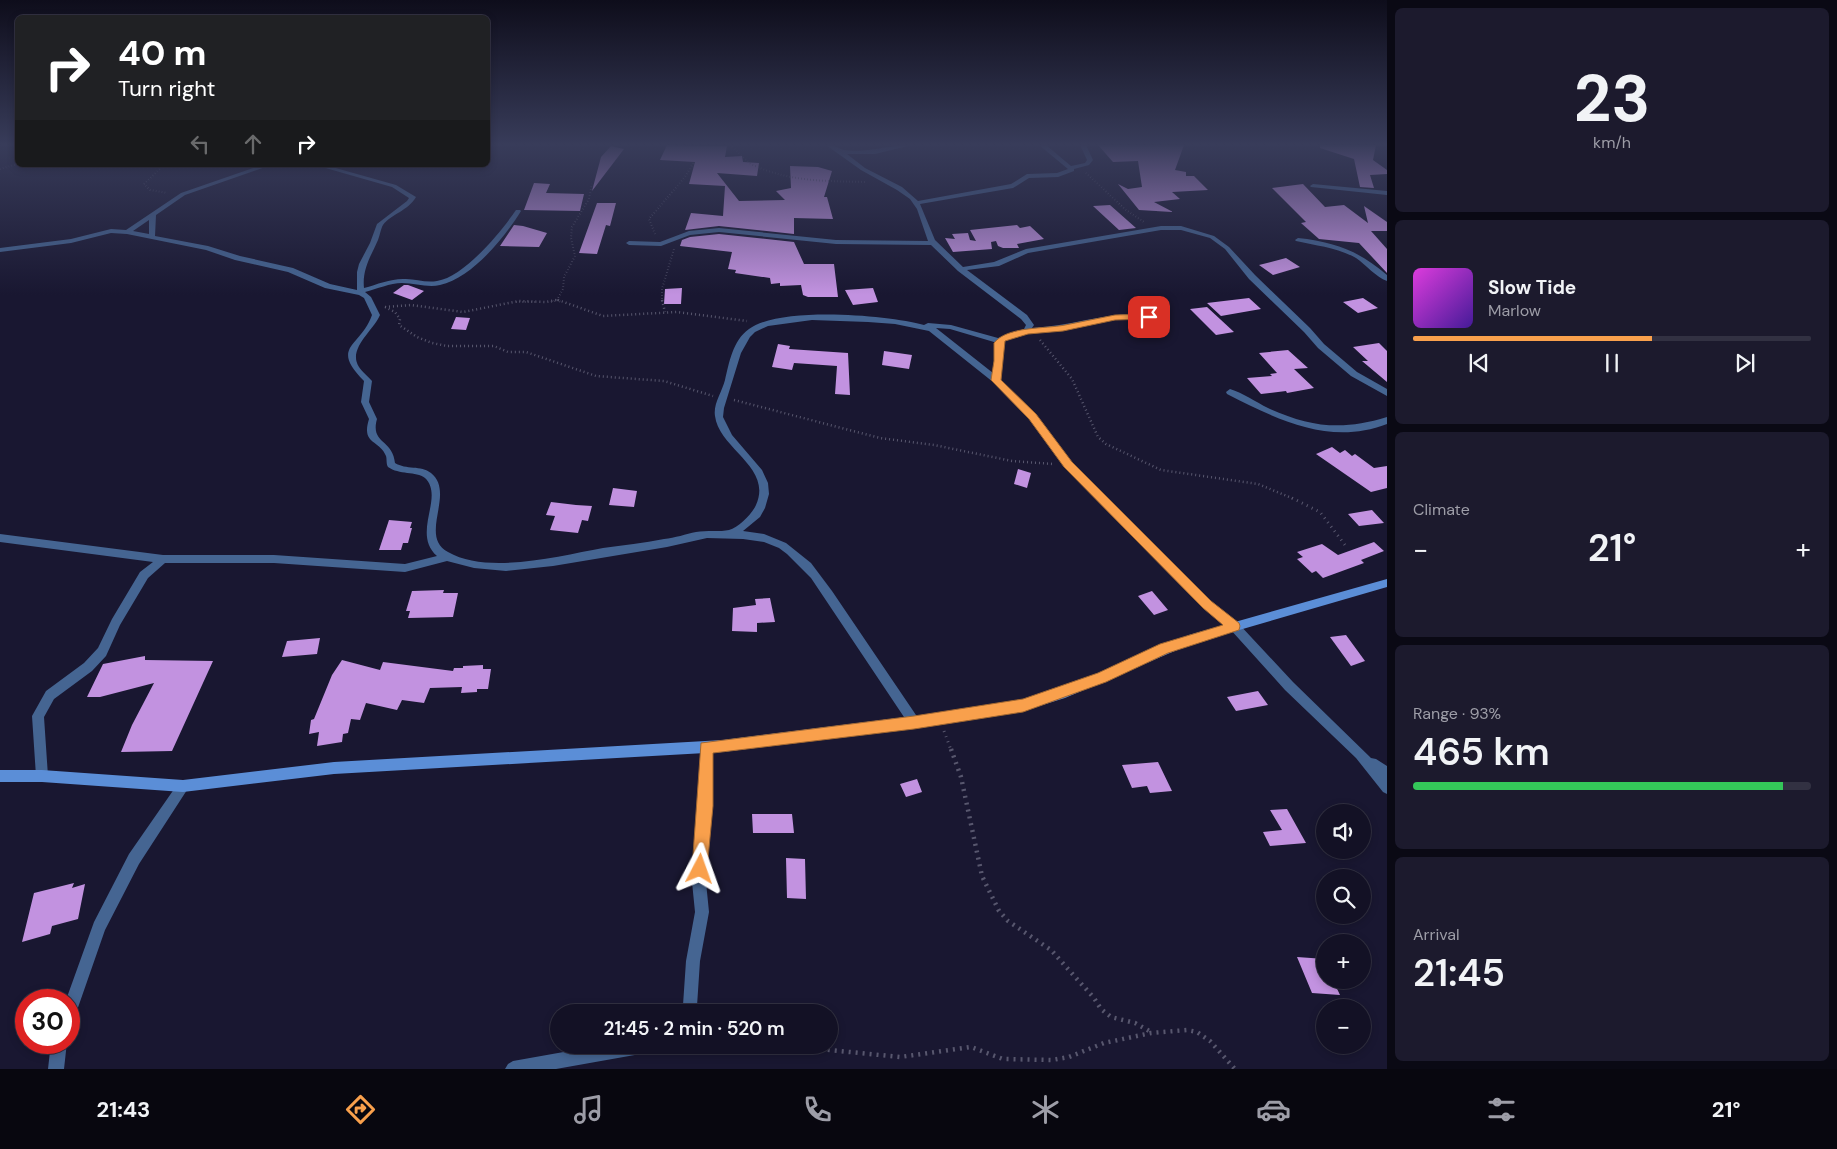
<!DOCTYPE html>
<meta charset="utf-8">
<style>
:root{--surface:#131125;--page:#1c1a2d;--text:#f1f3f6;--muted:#9d9da7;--line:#323142;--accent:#f9a04c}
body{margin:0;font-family:"DM Sans",sans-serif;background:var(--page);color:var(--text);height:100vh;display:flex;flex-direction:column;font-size:19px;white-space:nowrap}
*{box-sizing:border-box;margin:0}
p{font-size:16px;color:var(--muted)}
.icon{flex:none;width:28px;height:28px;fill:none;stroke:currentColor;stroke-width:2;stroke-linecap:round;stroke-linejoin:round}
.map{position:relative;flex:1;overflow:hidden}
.side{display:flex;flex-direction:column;gap:8px;padding:8px;background:#0a0914;width:450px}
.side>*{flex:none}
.top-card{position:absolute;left:15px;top:15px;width:475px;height:152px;border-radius:8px;box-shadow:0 2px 8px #0003,0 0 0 1px var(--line);background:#202124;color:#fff;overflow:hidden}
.fabs{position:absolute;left:1316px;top:804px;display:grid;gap:10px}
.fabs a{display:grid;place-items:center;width:55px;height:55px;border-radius:50%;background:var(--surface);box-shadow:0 2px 8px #0003,0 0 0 1px var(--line);font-size:25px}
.speed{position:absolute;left:15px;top:989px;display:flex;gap:10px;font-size:25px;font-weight:700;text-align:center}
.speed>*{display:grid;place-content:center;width:65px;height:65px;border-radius:50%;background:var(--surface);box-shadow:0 2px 8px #0003,0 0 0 1px var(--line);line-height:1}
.speed .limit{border:8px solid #d22;background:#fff;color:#111}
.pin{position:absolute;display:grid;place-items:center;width:42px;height:42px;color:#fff;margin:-21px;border-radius:10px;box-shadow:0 2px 8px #0006}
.me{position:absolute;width:55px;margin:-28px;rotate:4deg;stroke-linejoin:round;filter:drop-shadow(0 0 4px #0008)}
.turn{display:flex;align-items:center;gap:18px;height:105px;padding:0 20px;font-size:22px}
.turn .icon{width:65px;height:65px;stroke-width:2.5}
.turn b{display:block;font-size:35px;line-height:42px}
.lanes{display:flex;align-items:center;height:48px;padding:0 20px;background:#0003;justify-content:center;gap:25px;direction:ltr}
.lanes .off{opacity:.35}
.big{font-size:38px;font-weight:600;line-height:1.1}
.side .tile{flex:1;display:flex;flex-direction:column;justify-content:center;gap:8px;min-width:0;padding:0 18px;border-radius:8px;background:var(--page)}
.side .dial{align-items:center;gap:0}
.dial b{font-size:65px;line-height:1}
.song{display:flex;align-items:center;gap:15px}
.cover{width:60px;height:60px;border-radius:8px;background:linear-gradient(135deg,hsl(300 70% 55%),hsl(260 70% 35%))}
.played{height:5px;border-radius:2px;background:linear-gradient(90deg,var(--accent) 60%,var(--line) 60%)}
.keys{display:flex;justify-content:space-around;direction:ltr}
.heat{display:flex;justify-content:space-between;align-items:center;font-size:28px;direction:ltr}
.charge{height:8px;border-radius:4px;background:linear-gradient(90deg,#34c759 93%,var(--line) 0)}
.trip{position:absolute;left:550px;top:1004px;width:288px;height:50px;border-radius:25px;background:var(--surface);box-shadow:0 2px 8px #0003,0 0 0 1px var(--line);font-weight:600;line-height:50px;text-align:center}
.menu{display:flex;height:80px;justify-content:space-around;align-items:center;background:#08070f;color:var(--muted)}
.menu .icon{width:35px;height:35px}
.menu .active{color:var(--accent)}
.menu b{font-size:22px;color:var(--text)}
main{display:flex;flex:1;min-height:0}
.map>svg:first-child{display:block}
.building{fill:#c292e0}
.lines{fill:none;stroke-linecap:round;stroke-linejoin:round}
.path-far3{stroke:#58576e;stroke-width:2;stroke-dasharray:0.5 2.5;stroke-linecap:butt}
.path-far2{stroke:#58576e;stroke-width:2.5;stroke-dasharray:1 3;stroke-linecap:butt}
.path-far1{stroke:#58576e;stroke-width:3;stroke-dasharray:1 4.5;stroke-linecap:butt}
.path{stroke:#58576e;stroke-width:4.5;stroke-dasharray:2 5;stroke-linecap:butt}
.street{fill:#456592;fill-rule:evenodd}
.secondary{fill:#5b8ed7;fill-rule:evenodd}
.route{fill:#f9a04c;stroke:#a26831}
</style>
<main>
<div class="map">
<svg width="1387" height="1069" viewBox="0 0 1387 1069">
<rect width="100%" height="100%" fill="#191731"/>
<!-- building -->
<path class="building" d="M667 145 727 146 725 157 742 156 743 162 759 163 757 176 717 173 739 201 785 200 776 191 791 188 790 166 818 167 832 171 824 197H827L833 219 794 218V234L719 226 685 230 691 213 723 216 725 186 689 184 695 162 660 160Z
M1098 145H1184L1175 170 1186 172V176H1194L1208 190 1172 192 1180 199 1154 202 1173 212 1139 210 1118 184 1128 189 1142 187 1138 161 1113 162Z
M1320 145H1376L1373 160 1387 170V174L1370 175 1374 188 1360 187 1354 159 1320 148Z
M611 146 624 149 592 191 601 157Z
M534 183 550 184 546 193 584 194 580 211 524 210Z
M1303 184 1325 207 1344 205 1368 223 1364 206 1387 222V231H1371L1387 249V273L1359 243 1319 239 1301 223 1306 222 1272 188Z
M597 203H616L610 226 606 225 597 254 579 253Z
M1110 205 1136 228 1119 230 1093 206Z
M514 225 523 226 547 233 539 247 500 246Z
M1017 225 1020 228 1030 226 1044 239 1017 244 1019 248H1003L998 246 996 241 991 242 992 249 953 252 945 238 955 239 952 234 968 233 970 240 976 241 970 230Z
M719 234 794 242 804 264H834L838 297H808L803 295 801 285 780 286V283L771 284 770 278 735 273 736 270 728 269 732 252 680 246 682 240 690 237Z
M1286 258 1300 267 1273 275 1259 265Z
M404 285H408L424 291 412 300 393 293Z
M682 288 681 304H664L665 289Z
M873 288 878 302 853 305 845 290Z
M1249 298 1261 309 1221 316 1207 303Z
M1363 298 1378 308 1358 313 1343 302Z
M1207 307 1234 332 1216 335 1190 309Z
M456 317 470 318 466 330 451 329Z
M1379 343 1387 351V382L1362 361H1368L1353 347Z
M778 344 790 346 789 349 848 353 850 395 835 394 837 366 794 363 792 370 772 367Z
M1288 350 1308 368 1294 369 1314 388 1287 393 1286 391 1261 394 1247 378 1272 376 1270 374 1277 373 1259 353Z
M884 351 912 355 909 369 882 365Z
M1332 447 1340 453 1345 450 1352 456 1355 454 1374 468 1387 466V488L1371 492 1316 454Z
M1018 469 1031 473 1027 488 1014 484Z
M613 488 637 491 634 507 609 505Z
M551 502 576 505 592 506 588 521 582 520 578 533 550 530 555 516 546 515Z
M1372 510 1384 523 1359 526 1348 514Z
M389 520 412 522 410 528H412L408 543H403L401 550H379Z
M1374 542 1384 551 1361 560 1364 563 1323 578 1316 571 1312 573 1297 559 1303 557 1297 552 1322 544 1338 555Z
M444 590 443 593H458L453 617 408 618 410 611H406L412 591Z
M1152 591 1168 610 1154 615 1138 596Z
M770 598 775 622 757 623V632L732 631 733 608 756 605 755 599Z
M1346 635 1365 661 1351 666 1330 637Z
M320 638 317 654 282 657 287 641Z
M145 656V660L213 661 172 751 121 752 132 725 154 683 100 697H87L103 664Z
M342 660 380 670 383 662 453 671 454 668H463V666L483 665V669H491L488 689H477V692L461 693 462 687 430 688 424 703 402 700 397 710 366 703 360 720 351 719 348 733 343 734 342 742 317 746 319 732 309 734 311 720 314 719 332 675Z
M1258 691 1268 705 1236 711 1227 697Z
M1158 762 1172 791 1150 793 1147 786 1132 788 1122 765Z
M917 779 922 792 906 797 900 784Z
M1287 809 1306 843 1270 846 1263 832 1282 830 1270 810Z
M752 814H792L794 833H753Z
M786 858 805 859 806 899 787 898Z
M74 883 72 888 85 884 78 919 52 926 50 934 22 942 34 893Z
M1297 957 1325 959V980H1333L1340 995 1312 993Z"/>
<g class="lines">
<!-- path-far3 -->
<path class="path-far3" d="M730 145C736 150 748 163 753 165 790 182 827 181 867 182
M164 165 144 184 150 190 167 193
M0 169 18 164
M1086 173 1126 210 1144 222
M655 234 649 219 685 177 694 162
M557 300 561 302
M516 302H537
M551 302 557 300 563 289 564 277 575 256 571 238 572 227 589 199 592 184
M662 302V289L674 249"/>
<!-- path-far2 -->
<path class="path-far2" d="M558 300 603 316 677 312 747 321
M662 300 665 312
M385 307 395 312 400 319 399 325 417 337 432 343 447 346H494L508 352H526L596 376 664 381 713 396
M385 307 411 305 463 312 519 301 546 302 556 300
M1040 340 1072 379 1098 437 1106 444 1161 470 1258 484 1294 499
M734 400 880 438 934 445 1012 461 1053 464"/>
<!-- path-far1 -->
<path class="path-far1" d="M1292 498 1320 512 1345 545
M944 731 951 750"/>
<!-- path -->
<path class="path" d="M951 749 961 777 982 876 999 911 1008 921 1051 950 1094 998 1101 1009 1111 1017 1135 1023 1151 1032
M779 1045 900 1057 971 1047 1003 1059 1052 1060 1069 1057 1104 1043 1151 1033 1187 1030 1197 1032 1210 1041 1235 1069"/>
<!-- street -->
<path class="street" d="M826 145C836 145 838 149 845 150 867 153 889 145 912 145L875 154H847L865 168 902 187 918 201 1011 184 1027 174 1057 173 1068 169 1039 145H1046L1071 166 1085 163 1087 160 1080 145H1086L1093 160 1089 165 1074 169V171L1058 177 1029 178 1013 188 920 204 935 240 963 267 994 262 1026 249 1161 226H1181L1214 236 1229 247 1255 275 1310 328 1324 344 1357 372 1387 389V396L1351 376 1318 348 1304 332 1249 279 1225 249 1210 238 1181 230H1161L1028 253 999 266 967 270 1027 315 1034 325 1032 328C1077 326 1120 307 1165 316L1166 318 1162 320 1137 318 1115 319 1051 332 1028 333 1005 341 1002 344 1003 361 1000 379 1036 415 1071 463 1211 602 1238 623 1293 682 1371 758 1376 759 1387 766V794L1383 792 1356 758 1285 690 1230 629 1203 608 1065 467 1030 419 993 382 929 331 895 324 868 322 812 320 768 326 755 332 750 337 741 353 724 408 723 417 732 435 762 470 768 483 769 494 765 508 760 517 743 531 764 534 786 543 811 563 832 591 918 718 920 722 918 726 914 728 910 726 811 578 787 554 779 548 764 542 743 539 707 538 667 547 553 566 506 571 474 568 447 561 405 572 274 563H165L148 578 120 625 106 656 92 671 54 699 44 717 48 776 46 780 42 782 38 780 36 776 32 716 46 691 84 663 98 648 112 619 140 572 153 562 0 542V534L163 555H274L405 564 437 556C411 533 445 497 425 478 416 471 399 475 388 467 386 464 387 459 386 456 379 439 361 445 369 419L361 402 364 381C329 346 361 347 372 315L364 298 359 295 325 288 288 272 235 260 206 250 127 234 111 233 71 243 0 252V248L71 239 111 229 126 230 181 193 262 165H271L185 195 156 215 155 236 208 246 240 256 293 268 330 284 357 290V272L359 264 370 243 377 224 407 201 409 198 392 187 315 165H325L396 185 416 197C408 211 391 214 383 225 381 228 380 235 378 240 371 256 362 269 364 288 378 284 392 278 406 279 416 279 426 283 437 281 464 277 501 232 516 210H520L521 211C505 237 472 278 440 285 428 288 415 283 402 283 390 283 377 289 365 292L371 297 380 315C374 330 347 349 359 367 362 372 368 376 372 381L369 402 377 419C370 444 393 439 395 463 406 470 421 465 431 473 456 493 418 536 448 552 488 575 559 556 603 548 623 545 644 543 664 539 675 538 686 534 696 532 706 530 721 532 729 530 739 527 752 514 756 505 773 467 719 449 715 416 713 404 722 392 725 380 729 363 733 340 749 329 780 306 888 315 924 325L928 323 951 325 998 338 1024 329 1026 325 1021 319 958 271 931 245 836 244 719 232 690 235 661 246 629 245 626 243 629 241 660 242 689 231 719 228 836 240 928 241 917 209 910 199 897 190 861 170ZM149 220V234L133 231ZM936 328 950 329 994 342 995 361 993 373Z
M1313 184 1387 191V195L1311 187 1310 186Z
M1298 238C1335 242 1359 251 1387 275V281C1376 277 1366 265 1356 258 1336 247 1317 246 1296 241L1295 240Z
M1230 389C1243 393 1256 402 1268 408 1310 427 1342 431 1387 417V424C1330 446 1278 420 1227 394L1226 392Z
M706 741 710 743 712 747V806L706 882 709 912 700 961 697 1006 695 1012H680L683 1005 686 961 695 912 692 882 700 806V747L702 743Z
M183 780 187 782 189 786 187 790 139 864 105 930 74 1019 69 1021V1000H66L94 922 129 854 179 782Z
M51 1042H67L64 1069H48Z
M603 1045H654L651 1050 646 1053 556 1069H505L508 1064 513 1061Z"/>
<!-- secondary -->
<path class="secondary" d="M1387 579V587L1191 644 1065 698 1023 711 914 728 723 752 334 774 183 792 42 782H0V770H42L183 780 334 762 723 740 914 716 1023 701 1060 689 1189 635Z"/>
</g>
<!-- sky -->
<linearGradient id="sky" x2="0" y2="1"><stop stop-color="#0e0d1b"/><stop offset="0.49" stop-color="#383c5a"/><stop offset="1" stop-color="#383c5a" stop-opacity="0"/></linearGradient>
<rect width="1387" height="295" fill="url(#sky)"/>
<!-- route -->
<path class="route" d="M1115 315 1149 314 1154 317 1149 319 1115 320 1063 331 1028 334 1005 341 1001 380 1036 414 1072 462 1211 601 1239 623 1240 626 1239 630 1168 653 1106 682 1023 712 914 729 713 753V806L707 869 705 874 700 876 694 874 692 869 701 743 914 716 1023 699 1098 673 1160 644 1223 625 1203 608 1064 467 1029 419 991 380 994 361V343C1007 326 1045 329 1065 325 1082 322 1098 318 1115 315Z"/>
</svg>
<div class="fabs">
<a><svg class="icon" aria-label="sound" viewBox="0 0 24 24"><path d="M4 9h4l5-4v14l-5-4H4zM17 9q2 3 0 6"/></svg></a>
<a><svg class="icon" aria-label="search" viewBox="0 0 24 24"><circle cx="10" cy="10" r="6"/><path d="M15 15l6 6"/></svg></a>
<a>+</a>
<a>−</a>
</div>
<div class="speed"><div class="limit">30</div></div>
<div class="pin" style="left:1149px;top:317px;background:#d93025"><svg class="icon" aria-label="arrive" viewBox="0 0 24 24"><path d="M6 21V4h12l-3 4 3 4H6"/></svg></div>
<svg class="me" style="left:700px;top:869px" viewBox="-20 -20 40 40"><path d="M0-17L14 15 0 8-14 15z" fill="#f9a04c" stroke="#fff" stroke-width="4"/></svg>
<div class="trip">21:45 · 2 min · 520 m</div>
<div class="top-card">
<div class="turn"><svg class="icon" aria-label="right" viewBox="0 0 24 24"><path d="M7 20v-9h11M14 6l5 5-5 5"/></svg><div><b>40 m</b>Turn right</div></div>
<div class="lanes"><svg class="icon off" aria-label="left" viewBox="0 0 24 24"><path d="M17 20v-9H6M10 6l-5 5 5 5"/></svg><svg class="icon off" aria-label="ahead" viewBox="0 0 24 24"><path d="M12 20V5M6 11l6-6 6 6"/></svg><svg class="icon" aria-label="right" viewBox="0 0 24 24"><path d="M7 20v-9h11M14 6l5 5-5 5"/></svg></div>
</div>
</div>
<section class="side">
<div class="tile dial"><b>23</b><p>km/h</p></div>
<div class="tile">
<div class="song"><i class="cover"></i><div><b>Slow Tide</b><p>Marlow</p></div></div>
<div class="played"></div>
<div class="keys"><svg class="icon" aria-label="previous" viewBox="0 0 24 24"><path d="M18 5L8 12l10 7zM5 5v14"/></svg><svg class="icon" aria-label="pause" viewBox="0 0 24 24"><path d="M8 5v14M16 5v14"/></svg><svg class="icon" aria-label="next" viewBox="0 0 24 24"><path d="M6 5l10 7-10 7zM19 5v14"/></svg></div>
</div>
<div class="tile"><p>Climate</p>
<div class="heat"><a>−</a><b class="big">21°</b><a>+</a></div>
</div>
<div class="tile"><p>Range · 93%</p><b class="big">465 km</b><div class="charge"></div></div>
<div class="tile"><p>Arrival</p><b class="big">21:45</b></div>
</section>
</main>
<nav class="menu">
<b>21:43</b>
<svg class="icon active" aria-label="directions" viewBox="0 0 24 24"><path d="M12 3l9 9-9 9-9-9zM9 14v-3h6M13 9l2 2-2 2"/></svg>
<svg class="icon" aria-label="music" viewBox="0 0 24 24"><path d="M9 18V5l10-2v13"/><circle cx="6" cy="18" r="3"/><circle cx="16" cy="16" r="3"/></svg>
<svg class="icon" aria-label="phone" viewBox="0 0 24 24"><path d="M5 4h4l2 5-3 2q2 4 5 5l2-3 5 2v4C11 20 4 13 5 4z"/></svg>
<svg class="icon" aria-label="climate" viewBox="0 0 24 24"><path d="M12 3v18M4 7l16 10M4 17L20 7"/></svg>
<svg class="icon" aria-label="car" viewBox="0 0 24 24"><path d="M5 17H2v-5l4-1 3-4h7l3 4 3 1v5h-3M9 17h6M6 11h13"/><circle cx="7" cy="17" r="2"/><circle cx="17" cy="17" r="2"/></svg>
<svg class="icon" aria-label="filters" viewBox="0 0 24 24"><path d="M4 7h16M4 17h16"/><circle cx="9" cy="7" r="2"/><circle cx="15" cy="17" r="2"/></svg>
<b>21°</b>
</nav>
